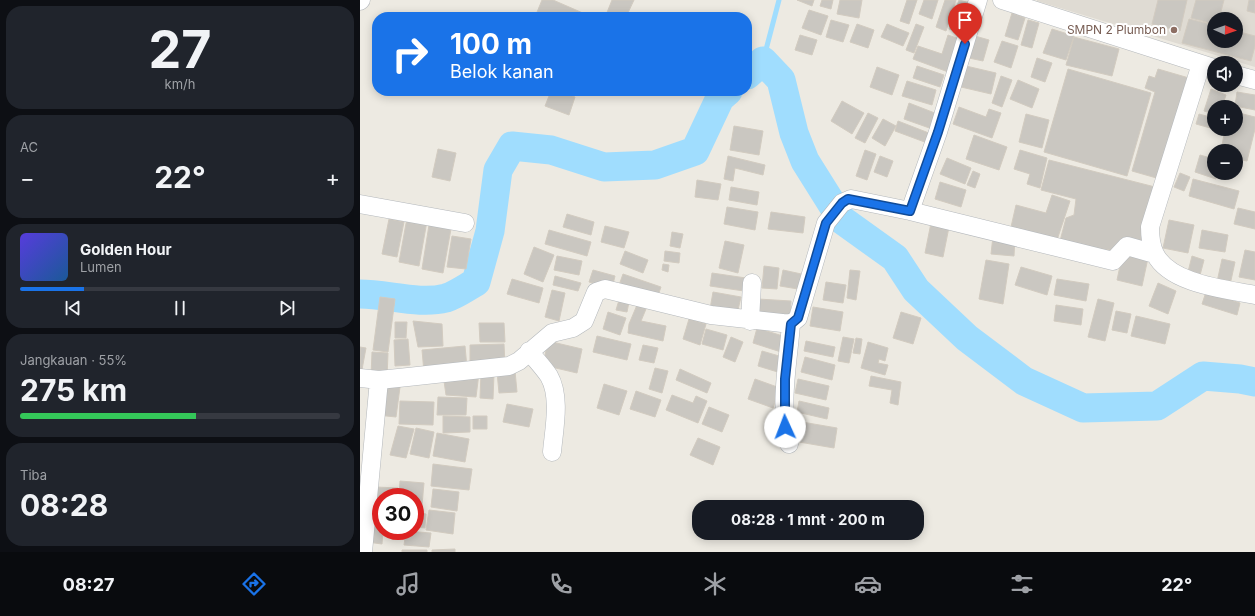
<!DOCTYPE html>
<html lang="id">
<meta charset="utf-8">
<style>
:root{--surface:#171b24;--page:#20242c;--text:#f1f3f6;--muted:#9ea1a6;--line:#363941;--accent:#1a73e8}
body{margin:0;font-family:Inter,sans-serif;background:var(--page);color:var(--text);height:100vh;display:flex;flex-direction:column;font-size:15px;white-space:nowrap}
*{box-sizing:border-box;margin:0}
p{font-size:13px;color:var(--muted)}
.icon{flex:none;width:22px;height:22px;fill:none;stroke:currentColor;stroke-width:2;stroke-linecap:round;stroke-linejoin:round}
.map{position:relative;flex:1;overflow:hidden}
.sheet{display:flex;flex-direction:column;gap:6px;padding:6px;background:#0d0f14;width:360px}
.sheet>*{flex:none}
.top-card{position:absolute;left:12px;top:12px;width:380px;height:84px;border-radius:16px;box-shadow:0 2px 10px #0003;background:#1a73e8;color:#fff;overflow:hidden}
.needle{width:26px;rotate:92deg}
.buttons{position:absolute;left:847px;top:12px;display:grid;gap:8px}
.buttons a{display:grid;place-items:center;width:36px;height:36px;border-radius:50%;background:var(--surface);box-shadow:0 2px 10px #0003;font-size:20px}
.speed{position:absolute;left:12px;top:488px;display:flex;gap:8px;font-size:20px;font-weight:700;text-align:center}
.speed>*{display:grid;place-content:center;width:52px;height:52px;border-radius:50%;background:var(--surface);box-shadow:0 2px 10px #0003;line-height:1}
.speed .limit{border:6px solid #d22;background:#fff;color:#111}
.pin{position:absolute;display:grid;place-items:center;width:34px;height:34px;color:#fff;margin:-41px -17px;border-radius:50% 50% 50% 0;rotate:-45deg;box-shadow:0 0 4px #0007}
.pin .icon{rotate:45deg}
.me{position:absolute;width:44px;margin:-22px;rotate:358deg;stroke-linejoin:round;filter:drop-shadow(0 0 3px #0008)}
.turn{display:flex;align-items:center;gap:14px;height:84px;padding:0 12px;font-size:18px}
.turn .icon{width:52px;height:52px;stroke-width:2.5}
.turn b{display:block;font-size:28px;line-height:34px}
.big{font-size:30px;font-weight:700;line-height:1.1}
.sheet .card{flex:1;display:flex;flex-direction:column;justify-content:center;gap:6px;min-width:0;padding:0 14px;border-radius:16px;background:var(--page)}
.sheet .dial{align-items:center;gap:0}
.dial b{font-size:52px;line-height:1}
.song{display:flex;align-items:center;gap:12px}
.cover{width:48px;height:48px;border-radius:6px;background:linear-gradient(135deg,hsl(250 70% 55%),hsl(210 70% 35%))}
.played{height:4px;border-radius:2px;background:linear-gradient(90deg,var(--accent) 20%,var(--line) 20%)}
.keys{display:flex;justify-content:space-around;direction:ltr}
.heat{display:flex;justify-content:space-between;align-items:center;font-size:22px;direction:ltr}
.charge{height:6px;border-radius:3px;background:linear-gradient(90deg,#34c759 55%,var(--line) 0)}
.trip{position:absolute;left:332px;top:500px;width:232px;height:40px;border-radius:16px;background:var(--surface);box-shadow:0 2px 10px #0003;font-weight:700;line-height:40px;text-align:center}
.tabs{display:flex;height:64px;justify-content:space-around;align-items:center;background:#090b0e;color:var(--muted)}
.tabs .icon{width:28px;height:28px}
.tabs .selected{color:var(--accent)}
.tabs b{font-size:18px;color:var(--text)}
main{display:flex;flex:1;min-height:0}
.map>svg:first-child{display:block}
.education{fill:#dfdbd3;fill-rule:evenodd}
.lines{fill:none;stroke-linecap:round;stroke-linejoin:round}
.stream{stroke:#a0ddfe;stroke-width:5}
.river{stroke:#a0ddfe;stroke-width:29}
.building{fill:#cac7c1;stroke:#d2cbc0}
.street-casing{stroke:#b4b8bc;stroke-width:19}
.street{stroke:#fff;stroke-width:18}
.route-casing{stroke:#114b97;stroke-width:10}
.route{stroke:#1a73e8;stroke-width:7}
.education-dot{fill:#8d6e63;stroke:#fff;stroke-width:1.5}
.labels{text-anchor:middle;stroke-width:4;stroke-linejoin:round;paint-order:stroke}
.education-label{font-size:12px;fill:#785e54;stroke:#fff;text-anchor:end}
</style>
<main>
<section class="sheet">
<div class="card dial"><b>27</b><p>km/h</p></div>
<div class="card"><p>AC</p>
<div class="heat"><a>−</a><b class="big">22°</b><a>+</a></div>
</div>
<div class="card">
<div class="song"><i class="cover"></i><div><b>Golden Hour</b><p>Lumen</p></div></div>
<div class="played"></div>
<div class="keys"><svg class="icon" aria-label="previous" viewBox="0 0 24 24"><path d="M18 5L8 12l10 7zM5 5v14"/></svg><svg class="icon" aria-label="pause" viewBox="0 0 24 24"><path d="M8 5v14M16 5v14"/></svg><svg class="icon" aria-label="next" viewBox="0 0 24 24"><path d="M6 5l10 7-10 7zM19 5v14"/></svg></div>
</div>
<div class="card"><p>Jangkauan · 55%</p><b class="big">275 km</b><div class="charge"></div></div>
<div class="card"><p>Tiba</p><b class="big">08:28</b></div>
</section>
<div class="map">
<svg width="895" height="552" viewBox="0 0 895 552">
<rect width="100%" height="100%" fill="#edeae2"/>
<!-- education -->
<path class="education" d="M677 0H895V67L677 1ZM854 19H876V41H854Z"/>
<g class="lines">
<!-- stream -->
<path class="stream" d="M403 61 419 0"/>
<!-- river -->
<path class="river" d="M387 75 403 61 421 80 434 133 445 161 482 220 535 258 556 290 607 338 664 381 723 408 797 406 843 376 880 379 895 382
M0 294C28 294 59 305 86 298 96 295 107 287 116 282L130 231 138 170 152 146 191 150 244 167 295 165 335 151 360 98 368 91"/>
</g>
<!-- building -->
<path class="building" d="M182 0H193L232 17H175Z
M252 0H274L266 17H251L246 15Z
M437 0H454L452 6Z
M462 0H473L471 9 460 6Z
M480 0H502L499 18 477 14Z
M547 0H557L549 24 540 21Z
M564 0H578L572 19 559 14Z
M585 0H596L586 31 576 27Z
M599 0 614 4 604 34 589 29Z
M798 0H827L820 31 792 24Z
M836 0H864L859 19H854V24L831 18Z
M889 0H895V13L887 11Z
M449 10 468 16 461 35 442 28Z
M652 13 665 18 658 40 645 36Z
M829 19 854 25V41H876V31L895 36V46L891 61 822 43Z
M471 20 489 25 483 42 466 37Z
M668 20 679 23 672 48 661 45Z
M497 24 514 30 508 48 490 42Z
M527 24 549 33 543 46 521 37Z
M556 24 564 27 554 53 546 50Z
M692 29 714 36 706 60 683 53Z
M440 35 457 40 452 55 435 50Z
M588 35 602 40 591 73 553 59 558 46 582 54Z
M615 36 629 40 623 61 609 58Z
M714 37 759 49 752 76 706 65Z
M642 41 658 46 651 68 634 62Z
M677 58 692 63 685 82 671 77Z
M557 66 584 75 580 87 553 78Z
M606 66 636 73 631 94 601 87Z
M517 67 539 75 532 95 510 87Z
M708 69 791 93 767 176 684 152Z
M798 69 829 78 800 179 772 171 795 92 785 88 789 76 795 78Z
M641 76 652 80 642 107 632 103Z
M658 80 679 89 672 108 650 99Z
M547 81 576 90 572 105 542 96Z
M851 89 866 95 862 107H854V114L844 111Z
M191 91H199L215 97 209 115 185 106Z
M877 92 895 95V110L875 106Z
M482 101 504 113 492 134 471 121Z
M549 103 580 115 575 130 544 119Z
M599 107 626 117 629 109 641 113 632 138 593 124Z
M508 113 518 118 505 143 495 138Z
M879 113 895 117V129L887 161 876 159V151H861L865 129 874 131Z
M666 114 689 120 682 148 659 142Z
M839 114 854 118V129L836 124Z
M523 119 536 126 525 146 512 138Z
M538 121 574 135 570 144 535 131Z
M374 126 403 131 399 155 370 150Z
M614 135 647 147 639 170 606 159Z
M78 149 96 153 90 181 72 177Z
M505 150 516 154 507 180 496 176Z
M660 150 687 158 680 188 667 184 670 174 654 169Z
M840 155 854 159V173H858L856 179 835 172Z
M368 156 405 165 403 175 375 168 373 181 364 179Z
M520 156 533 161 527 177 514 172Z
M587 158 611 168 605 184 580 174Z
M689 160 799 188 789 248 757 251 734 248 700 241 706 218 714 215 716 199 681 190Z
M613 171 620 174 615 188 607 185Z
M820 173 830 177 824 191 814 187Z
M833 179 879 191 874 209 829 196Z
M337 180 361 184 358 200 335 197Z
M580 182 606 190 601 207 575 199Z
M371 187 399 192 397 205 369 200Z
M692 195 710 201 696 243 651 227 656 205 686 213Z
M367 207 398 212 395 230 364 224Z
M878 208 895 212V229L874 224Z
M411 212 445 217 443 233 408 229Z
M207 214 234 222 231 235 203 227Z
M47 218 67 221 59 266 39 262Z
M29 219 44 222 37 257 22 254Z
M809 220 834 225 828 253 803 248Z
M571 223 589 227 583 257 565 253Z
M69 225 91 229 83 273 62 269Z
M245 226 269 232 264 248 241 242Z
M189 230 231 242 227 256 185 244Z
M842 230 868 235 865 252 839 248Z
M312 232 323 234 320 248 310 246Z
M92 236 111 239 106 269 87 267Z
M633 236 655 238 654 256 631 254Z
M365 241 384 245 378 273 359 268Z
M174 247 194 255 183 282 164 274Z
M885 250 895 252V280L879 277Z
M265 251 288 260 283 273 260 264Z
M305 251 320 253 319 263 304 261Z
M763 252 788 258 782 286 757 280Z
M197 256 222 261 219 275 194 270Z
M832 256 844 260 839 279 827 276Z
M862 259 875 262 870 285 857 282Z
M626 260 649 264 643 304 619 299Z
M303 264 309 265 308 272 302 270Z
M404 266 419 268 417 289 402 288Z
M661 267 692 276 687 295 655 285Z
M233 270 255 276 252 288 229 282Z
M423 270 446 275 444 290 420 286Z
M490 270 500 271 496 300 487 298Z
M352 273 386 278 384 291 350 286Z
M263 274 301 287 296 301 258 288Z
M195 276 221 283 218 291 193 285Z
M152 279 183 288 179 303 147 294Z
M697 279 729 284 726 301 694 295Z
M466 282 486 285 483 303 463 300Z
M798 283 816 291 808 314 789 306Z
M192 290 205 293 199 321 185 317Z
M353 292 381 297 377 314 350 309Z
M846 292 880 303 877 315 842 304Z
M20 297 35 299 28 352 13 350Z
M398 299 431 301 430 318 397 316Z
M738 299 754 303 745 341 728 337Z
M259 300 269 302 267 312 256 310Z
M277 305 286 309 281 321 306 326 303 341 268 333 269 324Z
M696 305 723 309 721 325 694 321Z
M453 307 483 312 480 331 450 326Z
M756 311 771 314 767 333 752 330Z
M248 312 266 318 260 335 243 329Z
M541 312 561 318 553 344 533 338Z
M776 316 810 324 805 344 771 336Z
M329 319 346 324 340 345 323 339Z
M53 321 82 324 83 346 58 347Z
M35 322H47L46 338H35Z
M119 323H144L145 342H120Z
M397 328 426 337 421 352 393 343Z
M346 329 367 335 363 350 342 344Z
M237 336 271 344 267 360 233 352Z
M371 337 383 342 375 362 363 357Z
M483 337 494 339 489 363 478 361Z
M496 338 502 339 500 354 493 353Z
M48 339 50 365 35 366 34 340Z
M188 341 222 349 217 373 183 365Z
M446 341 475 347 473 357 444 351Z
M508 342 528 348 525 361 519 359 518 363 528 365 525 375 501 368Z
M144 344 145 365 110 366V345Z
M283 345 298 348 294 363 279 360Z
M105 346 107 368 64 372 62 350Z
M0 347 6 348 1 375H0Z
M402 351 426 358 421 373 398 366Z
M12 352 28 353 27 378 11 377Z
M445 357 475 365 472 380 441 372Z
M295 368 308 371 302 393 289 389Z
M320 369 351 383 347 393 316 380Z
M155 371 157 392 139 393 137 372Z
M119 373 116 397 86 395 83 374Z
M121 373 134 374 133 399 120 398Z
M511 376 541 382 538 405 530 403 532 390 509 386Z
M395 379 420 388 413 408 388 399Z
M438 379 469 386 466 400 435 393Z
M244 384 267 391 259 415 237 408Z
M21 385 40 387 36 417 17 415Z
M276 391 301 400 295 417 270 409Z
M312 395 333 403 336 396 347 401 338 423 306 410Z
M78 397 107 398 106 415H77Z
M40 401 74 402 73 425 39 424Z
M439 401 469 408 467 419 437 412Z
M147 404 173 409 169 427 143 422Z
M349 407 369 415 362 432 342 424Z
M83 416 110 417V432L83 433Z
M113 416H127V429H113Z
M442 422 477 428 474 448 439 442Z
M38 426 54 429 46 458 30 455Z
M56 428 74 432 69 458 50 454Z
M77 433 109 439 105 462 73 456Z
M338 438 360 447 353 465 330 455Z
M73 464 112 469 109 490 71 486Z
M40 481 64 483 62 505 55 504V497H39Z
M16 487 38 488 37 497H21V511H15Z
M73 489 99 492 97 511 71 507Z
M69 510 95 513 93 534 66 530Z
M55 512 66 514 65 528 55 527Z
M10 524 21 526V531H23L22 544 7 542Z
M46 531 71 533 69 547 44 545Z
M95 549V552H72V550Z
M42 550H67V552H42Z"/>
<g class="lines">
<!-- street casing -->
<g class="street-casing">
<path id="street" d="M642 0 854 68
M0 1 1 0
M841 64 790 227C790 236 791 246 795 254 810 284 865 289 895 295
M876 75 895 80
M0 204 105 223
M550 211 753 261 767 246 795 254
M390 321 392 283
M169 351C175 359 183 367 189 376 201 397 194 429 192 452
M0 378 19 380 48 377 149 366 159 361 192 333 213 328 224 321 236 292 245 289 351 315 422 323C429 324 433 323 438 318L466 223 482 203 491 199 550 211 578 132 618 0
M429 444C419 404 428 364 431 324
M3 552 19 380"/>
</g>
<!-- street -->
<use href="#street" class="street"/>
</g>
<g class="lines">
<!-- route casing -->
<g class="route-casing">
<path id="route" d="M425 427V379L431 324 438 318 466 223 482 203 488 199 550 211 578 132 605 44"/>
</g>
<!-- route -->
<use href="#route" class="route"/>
</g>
<!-- markers -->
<circle class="education-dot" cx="814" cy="30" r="4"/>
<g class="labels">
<!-- education labels -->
<g class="education-label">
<text x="806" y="34">SMPN 2 Plumbon</text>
</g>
</g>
</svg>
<div class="buttons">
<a><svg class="needle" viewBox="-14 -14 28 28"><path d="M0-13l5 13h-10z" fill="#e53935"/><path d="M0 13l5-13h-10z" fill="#9ea1a6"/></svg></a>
<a><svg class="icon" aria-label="sound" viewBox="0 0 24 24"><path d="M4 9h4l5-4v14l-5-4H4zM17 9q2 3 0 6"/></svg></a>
<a>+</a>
<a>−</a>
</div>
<div class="speed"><div class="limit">30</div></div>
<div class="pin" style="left:605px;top:44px;background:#d93025"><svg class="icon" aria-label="arrive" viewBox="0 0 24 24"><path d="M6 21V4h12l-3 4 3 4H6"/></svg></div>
<svg class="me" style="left:425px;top:427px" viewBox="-20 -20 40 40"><circle r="19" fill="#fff"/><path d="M0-13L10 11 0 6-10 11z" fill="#1a73e8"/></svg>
<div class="trip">08:28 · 1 mnt · 200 m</div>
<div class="top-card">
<div class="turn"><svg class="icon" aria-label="right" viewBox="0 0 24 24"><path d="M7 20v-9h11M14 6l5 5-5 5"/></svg><div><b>100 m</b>Belok kanan</div></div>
</div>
</div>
</main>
<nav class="tabs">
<b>08:27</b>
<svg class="icon selected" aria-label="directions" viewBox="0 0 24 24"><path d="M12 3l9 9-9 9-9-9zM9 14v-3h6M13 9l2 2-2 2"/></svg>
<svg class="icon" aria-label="music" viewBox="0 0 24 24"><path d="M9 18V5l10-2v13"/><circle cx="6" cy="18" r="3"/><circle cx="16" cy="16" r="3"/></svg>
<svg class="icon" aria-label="phone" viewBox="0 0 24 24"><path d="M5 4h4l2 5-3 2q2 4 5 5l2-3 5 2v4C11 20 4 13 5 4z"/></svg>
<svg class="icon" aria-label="climate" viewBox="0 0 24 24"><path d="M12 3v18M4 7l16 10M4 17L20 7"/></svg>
<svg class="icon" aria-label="car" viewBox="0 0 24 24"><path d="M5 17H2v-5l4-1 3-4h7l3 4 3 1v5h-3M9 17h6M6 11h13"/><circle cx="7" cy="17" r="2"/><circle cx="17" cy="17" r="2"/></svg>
<svg class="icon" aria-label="filters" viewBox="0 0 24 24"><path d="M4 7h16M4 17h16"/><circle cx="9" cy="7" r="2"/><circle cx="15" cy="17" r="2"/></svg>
<b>22°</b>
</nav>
